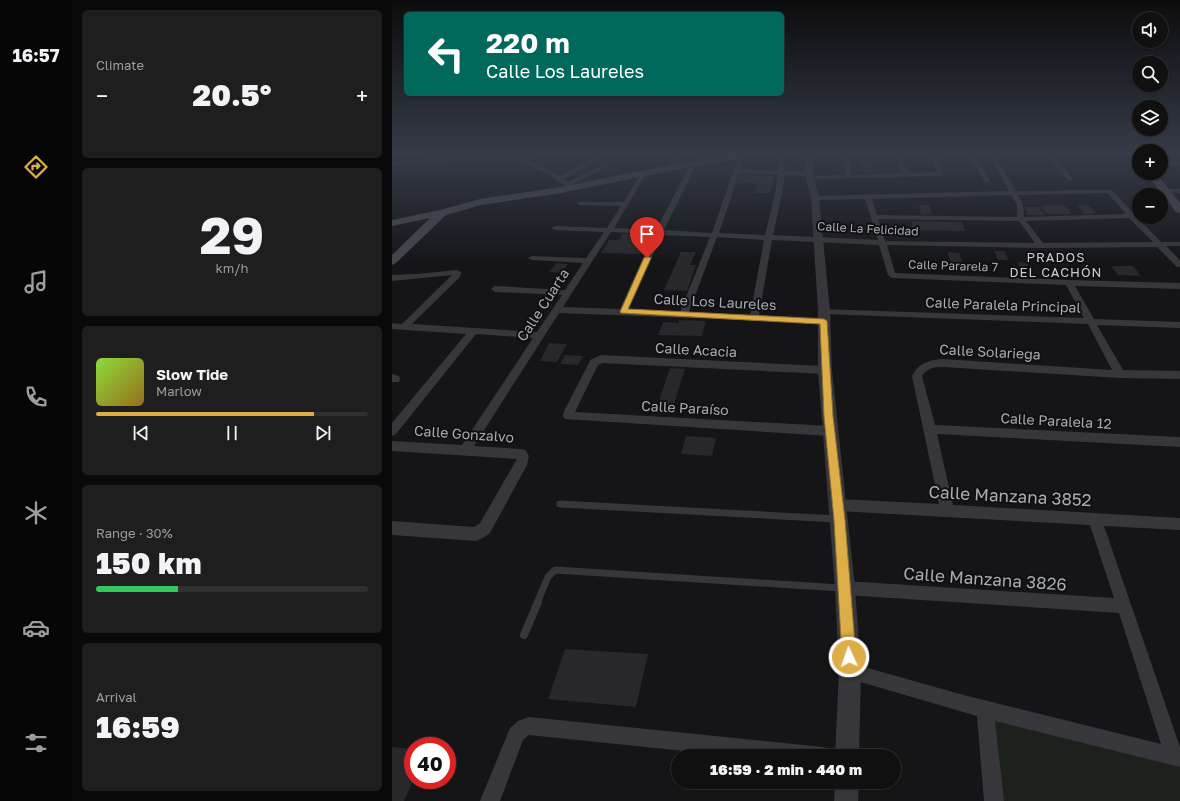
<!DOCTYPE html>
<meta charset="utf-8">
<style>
:root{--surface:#101011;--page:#1e1e1f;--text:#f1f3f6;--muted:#9c9d9f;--line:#303031;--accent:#ddad47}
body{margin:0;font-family:"Golos Text",sans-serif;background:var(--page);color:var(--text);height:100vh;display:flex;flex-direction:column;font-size:15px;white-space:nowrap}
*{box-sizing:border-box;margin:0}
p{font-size:13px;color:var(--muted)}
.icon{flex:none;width:22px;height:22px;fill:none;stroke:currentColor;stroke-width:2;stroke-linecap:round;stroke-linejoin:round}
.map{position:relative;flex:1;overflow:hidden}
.drawer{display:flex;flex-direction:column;gap:10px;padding:10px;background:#090909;width:320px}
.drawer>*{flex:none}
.guide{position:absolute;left:12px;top:12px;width:380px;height:84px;border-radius:6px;box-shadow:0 1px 3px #0004,0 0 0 1px var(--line);background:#00695c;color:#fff;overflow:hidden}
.controls{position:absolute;left:740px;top:12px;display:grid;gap:8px}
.controls a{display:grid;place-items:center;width:36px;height:36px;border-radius:50%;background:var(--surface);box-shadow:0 1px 3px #0004,0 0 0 1px var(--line);font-size:20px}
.speed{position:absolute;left:12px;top:737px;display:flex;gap:8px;font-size:20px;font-weight:700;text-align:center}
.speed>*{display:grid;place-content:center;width:52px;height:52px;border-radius:50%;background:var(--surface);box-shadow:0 1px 3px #0004,0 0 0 1px var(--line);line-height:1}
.speed .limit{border:6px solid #d22;background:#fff;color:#111}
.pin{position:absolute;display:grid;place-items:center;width:34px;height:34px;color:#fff;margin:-41px -17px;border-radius:50% 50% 50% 0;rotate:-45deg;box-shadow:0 0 4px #0007}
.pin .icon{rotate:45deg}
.me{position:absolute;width:44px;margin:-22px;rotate:357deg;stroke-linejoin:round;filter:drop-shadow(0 0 3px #0008)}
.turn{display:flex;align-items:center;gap:14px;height:84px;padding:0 16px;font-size:18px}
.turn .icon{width:52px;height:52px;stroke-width:2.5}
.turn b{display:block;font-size:28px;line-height:34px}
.big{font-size:30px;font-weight:800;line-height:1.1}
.drawer .tile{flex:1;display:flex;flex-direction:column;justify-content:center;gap:6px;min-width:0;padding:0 14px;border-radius:6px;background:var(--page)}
.drawer .dial{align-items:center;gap:0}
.dial b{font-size:52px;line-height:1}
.song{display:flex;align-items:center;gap:12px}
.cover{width:48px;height:48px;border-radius:6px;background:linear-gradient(135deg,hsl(90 70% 55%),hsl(40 70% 35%))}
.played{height:4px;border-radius:2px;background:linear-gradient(90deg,var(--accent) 80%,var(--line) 80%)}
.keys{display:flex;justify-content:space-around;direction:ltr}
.heat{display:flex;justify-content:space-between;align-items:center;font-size:22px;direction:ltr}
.charge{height:6px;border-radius:3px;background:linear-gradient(90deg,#34c759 30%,var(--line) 0)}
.trip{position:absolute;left:279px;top:749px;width:230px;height:40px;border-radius:20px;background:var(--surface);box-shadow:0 1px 3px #0004,0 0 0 1px var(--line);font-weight:800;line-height:40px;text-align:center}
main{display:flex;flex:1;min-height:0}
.tab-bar{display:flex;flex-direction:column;width:72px;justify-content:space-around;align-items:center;background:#060607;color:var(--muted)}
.tab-bar .icon{width:28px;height:28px}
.tab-bar .current{color:var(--accent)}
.tab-bar b{font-size:18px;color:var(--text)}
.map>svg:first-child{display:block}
.green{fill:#1c211d}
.building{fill:#28282a}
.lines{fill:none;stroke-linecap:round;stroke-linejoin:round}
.service-far1{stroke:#37373b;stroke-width:7}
.service{stroke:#37373b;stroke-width:8}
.minor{fill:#37373b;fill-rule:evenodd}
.tertiary{fill:#37373b;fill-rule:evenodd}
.secondary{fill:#45464b;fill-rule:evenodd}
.route{fill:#ddad47;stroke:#90702e}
.labels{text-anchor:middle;stroke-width:4;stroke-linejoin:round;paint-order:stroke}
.far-street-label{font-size:12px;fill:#a8acb5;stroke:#101012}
.far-neighbourhood-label{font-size:13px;letter-spacing:1px;fill:#c9cbd2;stroke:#101012}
.street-label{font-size:14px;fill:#a8acb5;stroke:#101012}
.near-street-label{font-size:17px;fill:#a8acb5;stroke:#101012}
</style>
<main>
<nav class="tab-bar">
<b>16:57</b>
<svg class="icon current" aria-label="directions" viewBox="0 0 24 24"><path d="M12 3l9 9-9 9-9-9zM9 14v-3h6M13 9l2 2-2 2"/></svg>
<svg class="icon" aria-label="music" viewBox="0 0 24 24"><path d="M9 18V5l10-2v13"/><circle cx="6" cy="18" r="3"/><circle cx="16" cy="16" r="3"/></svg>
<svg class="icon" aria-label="phone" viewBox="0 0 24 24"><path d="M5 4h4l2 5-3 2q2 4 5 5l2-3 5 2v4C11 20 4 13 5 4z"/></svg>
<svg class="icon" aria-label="climate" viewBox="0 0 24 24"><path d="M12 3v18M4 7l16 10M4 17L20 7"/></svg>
<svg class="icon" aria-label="car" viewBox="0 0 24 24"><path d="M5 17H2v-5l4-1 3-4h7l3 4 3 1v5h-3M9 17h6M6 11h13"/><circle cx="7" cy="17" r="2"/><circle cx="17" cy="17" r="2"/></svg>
<svg class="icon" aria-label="filters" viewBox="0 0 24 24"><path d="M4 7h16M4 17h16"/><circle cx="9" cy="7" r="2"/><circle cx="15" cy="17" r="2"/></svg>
</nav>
<section class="drawer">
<div class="tile"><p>Climate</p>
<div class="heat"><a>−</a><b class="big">20.5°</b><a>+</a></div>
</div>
<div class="tile dial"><b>29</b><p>km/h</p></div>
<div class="tile">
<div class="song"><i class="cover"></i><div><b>Slow Tide</b><p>Marlow</p></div></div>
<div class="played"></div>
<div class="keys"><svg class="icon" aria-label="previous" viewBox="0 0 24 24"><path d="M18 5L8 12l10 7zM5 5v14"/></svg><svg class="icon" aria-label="pause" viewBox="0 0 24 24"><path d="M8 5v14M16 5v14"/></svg><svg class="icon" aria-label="next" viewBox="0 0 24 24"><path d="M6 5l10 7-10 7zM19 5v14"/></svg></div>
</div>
<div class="tile"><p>Range · 30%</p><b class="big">150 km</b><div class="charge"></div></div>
<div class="tile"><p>Arrival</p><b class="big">16:59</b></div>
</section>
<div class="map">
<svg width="788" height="801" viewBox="0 0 788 801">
<rect width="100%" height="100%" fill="#151517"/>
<!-- green -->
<path class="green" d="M602 718 788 766V801H611Z"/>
<!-- building -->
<path class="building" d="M468 158H477L480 173H471Z
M348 175 382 176 378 193H362L365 183H345Z
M527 205H537L540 214H529Z
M661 205 673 206 680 214H655L648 206Z
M696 205 704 213 693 214 685 206Z
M633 207H646L653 215H635Z
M519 221 570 222 573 231 521 230Z
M230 234H240L237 240 257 241 251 254 209 253 217 240H227Z
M602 251H612L617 260H606Z
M289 252H304L298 265H304L295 291 272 290Z
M555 252 567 253 574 271H562Z
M625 262 634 263 640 273 630 272Z
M164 263 176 264 170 273 157 272Z
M719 266H741L749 276 726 275Z
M287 320 314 321 310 336 266 335 271 322 286 323Z
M157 343 175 344 165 362 148 361Z
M173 355 191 356 186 365 168 364Z
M278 368 293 369 279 414 263 413Z
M294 436 324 438 320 456 289 454Z
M173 649 256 654 244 707 156 699Z
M0 747 21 749V781L12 801H0Z"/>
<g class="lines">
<!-- service-far1 -->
<path class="service-far1" d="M168 504 445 519
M145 603 156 577 163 570 449 588"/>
<!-- service -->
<path class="service" d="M132 635 146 602"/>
<!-- minor -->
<path class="minor" d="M147 153H155L139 161 168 176 208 154H212V156L172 179 176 182 213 164 218 165 179 185 181 188 178 190 155 173 123 159 0 165V161L115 156 117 153 134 159Z
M278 153H284V168L279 167Z
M350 153 353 155 348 169 387 171 386 153H392L393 171 417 172 420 174 417 176 393 175 390 194 381 235 486 240 473 199 423 200 420 198 423 196 617 191 596 153H602L624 191 720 190 742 214 769 242H788V246H774L788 260V267H785L765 247 649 248 495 245 503 273 677 280 788 283V289L683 286 702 319 788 322V328L705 325 731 370 788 371V379L728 378 551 367C542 367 535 368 530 376L543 425 788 437V447L545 434 561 505 788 518V530L712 526 788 747V767L603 721 612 801H592L585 716 458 679 452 677 450 671 452 665 458 663 568 694 769 744 727 613 453 595 448 593 446 588 448 583 453 581 722 598 698 525 446 511 441 509 439 505 441 501 446 499 547 504 520 376C527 363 536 360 551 359L720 370 696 324 432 314 429 313 427 311 429 309 692 318 674 285 500 278 496 275 487 245 380 240 367 315 432 318 437 321 435 323 167 313 82 446 129 449 133 450 137 456 135 465 98 533 89 539 84 541 0 535V521L82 527 88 523 125 459 0 451V441L70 445 141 338 84 334 4 434 0 436V423L74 334 0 329V323L10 324 60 275 0 281V275L24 274 65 270 69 272 68 277 20 324 145 332 170 295 103 292 99 289 103 286 173 290 191 263 140 260 136 258 140 256 194 258 212 232 163 230 159 228 163 226 215 228 229 206 188 205 185 203 186 202H232L249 173H253L254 174 222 228 264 230 299 163 302 161 305 163 272 230 320 233 341 172 340 171C345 167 344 156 350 153ZM347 173 386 175 383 194 373 235 327 233ZM716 193 734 214 632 217 631 205 626 195ZM619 195 625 205V217L485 215 480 199ZM737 218 761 242 651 243 634 221ZM486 219 627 221 643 243 493 241ZM219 232 262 234 228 309 171 307ZM270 235 318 237 288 312 237 309ZM325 237 372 240 358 315 297 312Z
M451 153H509L516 173 545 172 538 153H544L552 174 549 176 417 179 416 178 419 176 453 175ZM457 156 504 157 509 173 459 175Z
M575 153H581L598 181 597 182H593Z
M653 153H659L680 178V180H676Z
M769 161H788V165H769Z
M774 189H788V193L772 192V190Z
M209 355 433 366 437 367 438 370 437 373 433 374 211 363 206 365 183 412 438 426 442 428 444 431 442 434 438 436 173 419 171 416 172 411 197 363 198 360Z
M0 374 7 376 8 379 7 382H0Z
M137 717 431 747 438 749 440 756H341L137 735 131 740 108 801H88L118 728 126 721Z"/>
<!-- tertiary -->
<path class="tertiary" d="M413 153H421V174L427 198 438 311 440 370 463 588 469 671 467 756H443L447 671 443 588 426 370V311L419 198 413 174Z
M443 782H467L466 801H442Z"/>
<!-- secondary -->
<path class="secondary" d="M349 153H368L364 156 282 170 169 193 89 205 54 215 4 263 0 265V255L38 218 0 226V220L48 210 88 199 169 187 282 164Z
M737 153H746L747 155V163L744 162Z
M754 173H764L788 203V213L784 212Z"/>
</g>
<!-- sky -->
<linearGradient id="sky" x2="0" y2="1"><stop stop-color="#0c0c0d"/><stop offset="0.58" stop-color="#353b47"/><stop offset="1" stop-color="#353b47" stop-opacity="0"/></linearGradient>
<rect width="788" height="265" fill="url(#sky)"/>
<!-- route -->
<path class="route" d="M255 256 259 258 236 309 432 319 435 321 441 416 453 520 464 657 462 662 457 664 452 662 450 657 442 520 432 416 428 324 229 313 228 312 252 258Z"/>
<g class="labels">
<!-- far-street labels -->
<g class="far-street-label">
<text transform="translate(476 229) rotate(3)" y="4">Calle La Felicidad</text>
<text transform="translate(561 266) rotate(2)" y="4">Calle Pararela 7</text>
</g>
<!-- far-neighbourhood labels -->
<g class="far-neighbourhood-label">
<text x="664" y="262">PRADOS<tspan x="664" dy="15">DEL CACHÓN</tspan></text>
</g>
<!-- street labels -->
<g class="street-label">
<text transform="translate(323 302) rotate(3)" y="5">Calle Los Laureles</text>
<text transform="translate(151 305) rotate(-57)" y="5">Calle Cuarta</text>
<text transform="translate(611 305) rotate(2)" y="5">Calle Paralela Principal</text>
<text transform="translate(304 350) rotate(3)" y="5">Calle Acacia</text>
<text transform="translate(598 352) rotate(3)" y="5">Calle Solariega</text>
<text transform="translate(293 408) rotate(3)" y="5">Calle Paraíso</text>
<text transform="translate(664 421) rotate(3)" y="5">Calle Paralela 12</text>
<text transform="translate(72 434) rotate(4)" y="5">Calle Gonzalvo</text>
</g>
<!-- near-street labels -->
<g class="near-street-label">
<text transform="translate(618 496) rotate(3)" y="6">Calle Manzana 3852</text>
<text transform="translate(593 579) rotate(4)" y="6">Calle Manzana 3826</text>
</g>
</g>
</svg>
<div class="controls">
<a><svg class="icon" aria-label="sound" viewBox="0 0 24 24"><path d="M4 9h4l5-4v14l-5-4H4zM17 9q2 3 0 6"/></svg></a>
<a><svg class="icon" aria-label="search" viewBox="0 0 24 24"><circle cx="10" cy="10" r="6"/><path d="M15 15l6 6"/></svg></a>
<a><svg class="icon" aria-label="layers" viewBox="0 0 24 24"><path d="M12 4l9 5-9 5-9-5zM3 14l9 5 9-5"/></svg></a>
<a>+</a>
<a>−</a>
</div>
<div class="speed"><div class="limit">40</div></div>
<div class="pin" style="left:255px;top:258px;background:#d93025"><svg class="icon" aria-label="arrive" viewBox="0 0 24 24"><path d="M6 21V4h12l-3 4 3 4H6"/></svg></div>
<svg class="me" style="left:457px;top:657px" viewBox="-20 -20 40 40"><circle r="17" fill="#ddad47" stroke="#fff" stroke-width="3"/><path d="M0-11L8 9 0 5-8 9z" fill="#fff"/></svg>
<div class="trip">16:59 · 2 min · 440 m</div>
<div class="guide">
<div class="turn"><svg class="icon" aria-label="left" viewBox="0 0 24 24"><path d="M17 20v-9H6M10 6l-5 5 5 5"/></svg><div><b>220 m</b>Calle Los Laureles</div></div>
</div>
</div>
</main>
